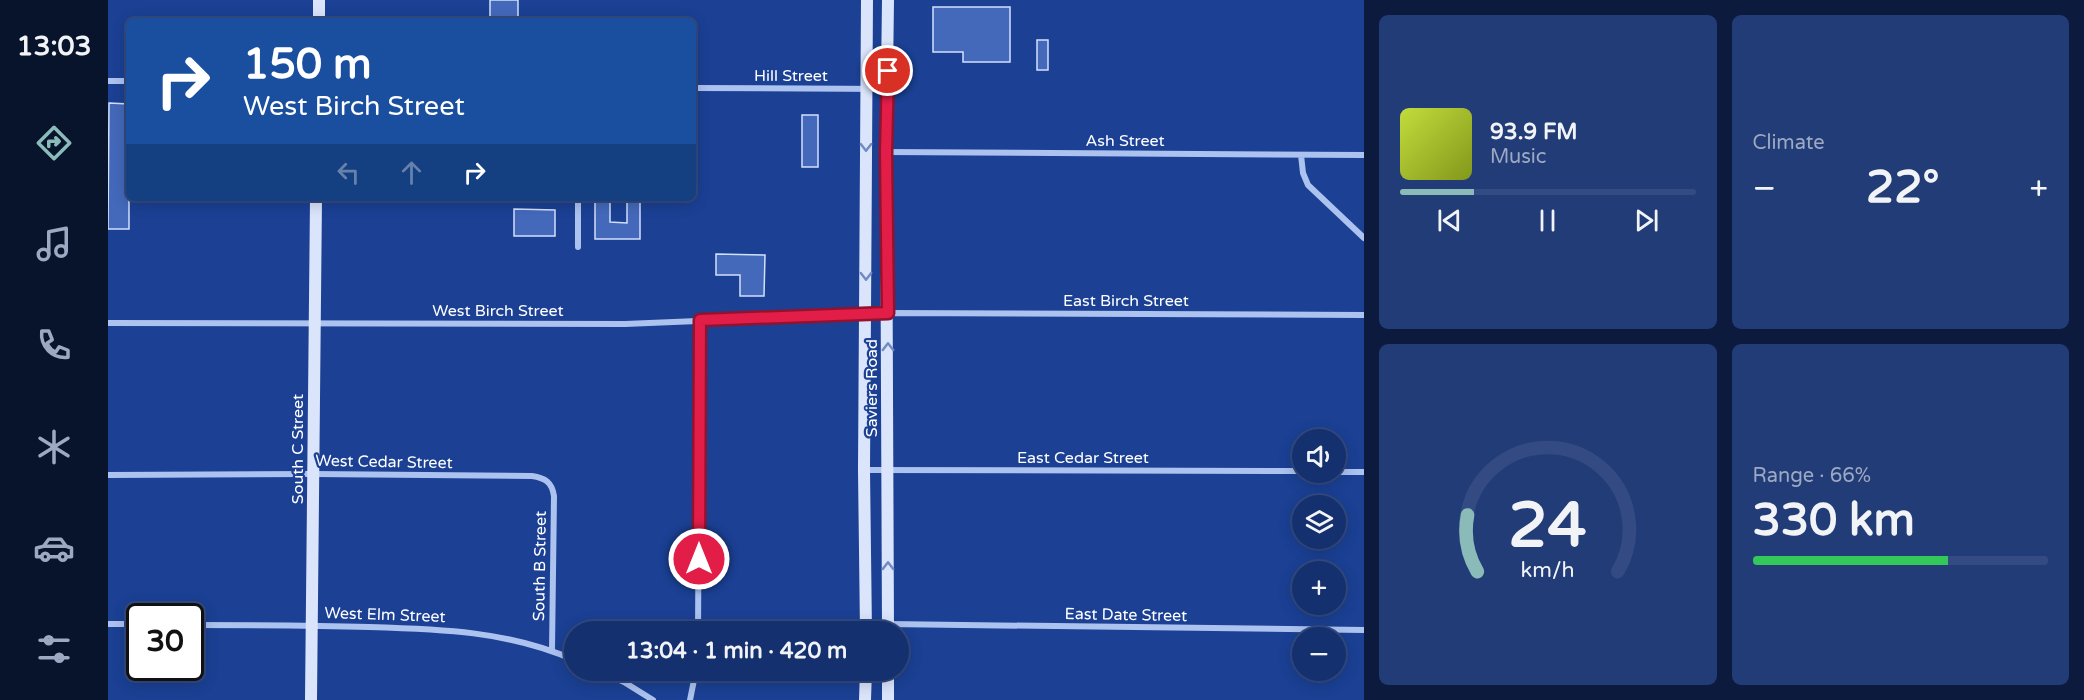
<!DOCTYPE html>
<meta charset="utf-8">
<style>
:root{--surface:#14306f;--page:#213c77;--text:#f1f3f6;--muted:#9da9c3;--line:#334b82;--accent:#8bbbb9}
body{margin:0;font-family:"Varela Round",sans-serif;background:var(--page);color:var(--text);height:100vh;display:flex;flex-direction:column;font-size:22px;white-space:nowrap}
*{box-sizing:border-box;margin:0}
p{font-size:20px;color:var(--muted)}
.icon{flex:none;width:33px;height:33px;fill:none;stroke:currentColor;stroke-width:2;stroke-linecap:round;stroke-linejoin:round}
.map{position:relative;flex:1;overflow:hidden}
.sheet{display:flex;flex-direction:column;gap:15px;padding:15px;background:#0b1a3d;width:720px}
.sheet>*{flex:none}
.top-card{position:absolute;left:18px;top:18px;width:570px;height:183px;border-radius:9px;box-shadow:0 3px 15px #0003,0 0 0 2px var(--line);background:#1a4fa0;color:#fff;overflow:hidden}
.tools{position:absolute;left:1184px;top:429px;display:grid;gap:12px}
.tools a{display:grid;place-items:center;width:54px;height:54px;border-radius:50%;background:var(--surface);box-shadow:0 3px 15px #0003,0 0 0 2px var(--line);font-size:30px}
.speed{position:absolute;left:18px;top:603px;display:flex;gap:12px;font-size:30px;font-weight:700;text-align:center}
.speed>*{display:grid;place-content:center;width:78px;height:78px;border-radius:50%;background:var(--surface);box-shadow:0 3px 15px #0003,0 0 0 2px var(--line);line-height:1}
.speed .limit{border:3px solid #111;border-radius:9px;background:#fff;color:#111}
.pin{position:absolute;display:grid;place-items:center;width:51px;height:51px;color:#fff;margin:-26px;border:3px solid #fff;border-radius:50%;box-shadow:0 2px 6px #0007}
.me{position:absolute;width:66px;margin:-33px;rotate:0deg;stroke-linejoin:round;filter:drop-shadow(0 0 4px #0008)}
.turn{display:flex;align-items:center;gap:21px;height:126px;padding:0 18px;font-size:27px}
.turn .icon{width:78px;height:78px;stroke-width:2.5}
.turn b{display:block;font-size:42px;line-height:51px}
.lanes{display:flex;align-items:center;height:57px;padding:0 18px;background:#0003;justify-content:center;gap:30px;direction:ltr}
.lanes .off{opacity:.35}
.big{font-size:45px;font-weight:700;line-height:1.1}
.sheet .tile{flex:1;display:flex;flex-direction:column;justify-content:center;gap:9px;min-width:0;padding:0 21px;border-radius:9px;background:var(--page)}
.sheet .dial{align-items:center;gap:0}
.dial svg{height:156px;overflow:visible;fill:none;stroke:var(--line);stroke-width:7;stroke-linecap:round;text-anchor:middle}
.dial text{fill:var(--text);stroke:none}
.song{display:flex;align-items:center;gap:18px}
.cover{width:72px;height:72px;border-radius:9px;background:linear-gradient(135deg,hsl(70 70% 55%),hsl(70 70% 35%))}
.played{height:6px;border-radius:3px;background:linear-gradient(90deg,var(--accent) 25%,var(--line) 25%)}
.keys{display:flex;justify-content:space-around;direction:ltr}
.heat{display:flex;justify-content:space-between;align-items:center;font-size:33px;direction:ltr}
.charge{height:9px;border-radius:4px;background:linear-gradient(90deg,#34c759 66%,var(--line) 0)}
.sheet .tiles{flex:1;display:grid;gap:15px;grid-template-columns:repeat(2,1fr)}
.trip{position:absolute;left:456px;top:621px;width:345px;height:60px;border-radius:30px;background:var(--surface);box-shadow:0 3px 15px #0003,0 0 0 2px var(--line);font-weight:700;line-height:60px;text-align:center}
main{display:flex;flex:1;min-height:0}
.dock{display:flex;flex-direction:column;width:108px;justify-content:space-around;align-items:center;background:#08132c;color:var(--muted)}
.dock .icon{width:42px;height:42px}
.dock .current{color:var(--accent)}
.dock b{font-size:27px;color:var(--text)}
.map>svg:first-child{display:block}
.building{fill:#4469bb;stroke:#d3e0fb;stroke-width:1.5}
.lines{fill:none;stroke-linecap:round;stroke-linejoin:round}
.street{stroke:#acc2ef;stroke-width:6}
.secondary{stroke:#dae4fb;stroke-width:12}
.oneway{stroke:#718ac2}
.route-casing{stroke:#92132f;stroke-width:15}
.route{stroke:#e11d48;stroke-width:10}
.labels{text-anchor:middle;stroke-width:4.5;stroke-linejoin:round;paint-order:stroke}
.street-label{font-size:16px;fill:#fff;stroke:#1b4094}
</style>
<main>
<nav class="dock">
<b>13:03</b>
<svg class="icon current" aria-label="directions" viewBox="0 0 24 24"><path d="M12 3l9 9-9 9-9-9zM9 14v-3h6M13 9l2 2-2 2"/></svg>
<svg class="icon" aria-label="music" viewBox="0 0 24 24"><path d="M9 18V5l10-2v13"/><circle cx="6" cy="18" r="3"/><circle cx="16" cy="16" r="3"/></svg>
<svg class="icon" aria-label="phone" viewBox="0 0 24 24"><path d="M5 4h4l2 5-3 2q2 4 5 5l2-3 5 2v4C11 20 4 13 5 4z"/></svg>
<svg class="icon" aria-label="climate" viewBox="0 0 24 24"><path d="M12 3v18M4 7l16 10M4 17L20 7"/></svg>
<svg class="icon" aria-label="car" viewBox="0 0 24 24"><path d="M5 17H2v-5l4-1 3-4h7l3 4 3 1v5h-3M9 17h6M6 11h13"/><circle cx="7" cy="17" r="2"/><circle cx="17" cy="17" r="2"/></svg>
<svg class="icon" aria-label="filters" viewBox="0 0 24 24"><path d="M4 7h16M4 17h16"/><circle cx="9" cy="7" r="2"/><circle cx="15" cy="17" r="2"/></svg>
</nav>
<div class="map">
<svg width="1256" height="700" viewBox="0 0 1256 700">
<rect width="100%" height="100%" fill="#1b4094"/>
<!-- building -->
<path class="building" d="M382 0H410V21H382Z
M825 7H902V62H855V52H825Z
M929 40H940V70H929Z
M1 103 21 104V229H0Z
M694 115H710V167H694Z
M487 198H502V222L519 223V198H532V239H487Z
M406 209 447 210V236H406Z
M608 254 657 255 656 296H632V275H608Z"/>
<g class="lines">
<!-- street -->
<path class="street" d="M0 81H21
M585 88 779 89
M778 152 1256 155
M1193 155 1195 173 1200 185 1256 238
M470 198V247
M0 323 517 324 779 313 1256 315
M756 470 1194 471
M1227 472H1256
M0 475 205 474 424 476C437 478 444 482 446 496L444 650
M0 624H32
M82 625C142 625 201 625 261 627 331 629 401 631 466 660
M591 626 780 624 1256 630
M590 632 592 320
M490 670 516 682 545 700
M582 700 588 670"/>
<!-- secondary -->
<path class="secondary" d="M780 0 778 152 780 632
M211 21V0
M758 632 756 470 759 0
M203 700 208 198
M757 700 758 670
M780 700V670"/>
</g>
<!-- one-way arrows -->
<defs><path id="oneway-chevron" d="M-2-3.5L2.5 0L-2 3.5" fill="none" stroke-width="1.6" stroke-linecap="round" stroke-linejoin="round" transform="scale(1.5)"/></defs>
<g class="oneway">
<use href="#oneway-chevron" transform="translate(758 147) rotate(90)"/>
<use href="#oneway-chevron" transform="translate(758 276) rotate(90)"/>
<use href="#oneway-chevron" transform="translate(780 347) rotate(-90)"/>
<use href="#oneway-chevron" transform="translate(780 566) rotate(-90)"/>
</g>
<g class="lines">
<!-- route casing -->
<g class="route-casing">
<path id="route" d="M591 559 592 320 780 313 778 152 780 71"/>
</g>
<!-- route -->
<use href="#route" class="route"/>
</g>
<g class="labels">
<!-- street labels -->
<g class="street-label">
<text x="683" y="81">Hill Street</text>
<text x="1017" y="146">Ash Street</text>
<text x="1018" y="306">East Birch Street</text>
<text x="390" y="316">West Birch Street</text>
<text transform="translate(763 388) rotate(-90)" y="6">Saviers Road</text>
<text transform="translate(189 449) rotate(-90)" y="6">South C Street</text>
<text x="975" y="463">East Cedar Street</text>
<text transform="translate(276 461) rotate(1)" y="6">West Cedar Street</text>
<text transform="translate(431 566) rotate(-89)" y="6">South B Street</text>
<text transform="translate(277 614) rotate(2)" y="6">West Elm Street</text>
<text transform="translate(1018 614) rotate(1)" y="6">East Date Street</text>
</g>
</g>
</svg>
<div class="tools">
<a><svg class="icon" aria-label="sound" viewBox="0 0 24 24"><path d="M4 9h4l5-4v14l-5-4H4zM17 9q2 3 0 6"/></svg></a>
<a><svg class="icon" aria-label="layers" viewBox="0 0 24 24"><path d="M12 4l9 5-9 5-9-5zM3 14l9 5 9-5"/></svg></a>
<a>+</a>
<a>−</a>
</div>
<div class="speed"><div class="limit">30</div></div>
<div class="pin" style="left:780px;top:71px;background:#d93025"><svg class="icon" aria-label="arrive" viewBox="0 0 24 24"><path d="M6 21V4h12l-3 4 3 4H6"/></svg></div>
<svg class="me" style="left:591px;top:559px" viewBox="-20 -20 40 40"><circle r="17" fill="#e11d48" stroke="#fff" stroke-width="3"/><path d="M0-11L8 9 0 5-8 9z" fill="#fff"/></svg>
<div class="trip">13:04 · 1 min · 420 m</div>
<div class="top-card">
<div class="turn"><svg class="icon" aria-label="right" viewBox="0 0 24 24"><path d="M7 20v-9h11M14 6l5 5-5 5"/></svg><div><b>150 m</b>West Birch Street</div></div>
<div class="lanes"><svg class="icon off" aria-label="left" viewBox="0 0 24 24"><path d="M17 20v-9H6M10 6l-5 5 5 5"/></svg><svg class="icon off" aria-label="ahead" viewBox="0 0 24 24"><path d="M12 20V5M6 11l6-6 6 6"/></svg><svg class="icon" aria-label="right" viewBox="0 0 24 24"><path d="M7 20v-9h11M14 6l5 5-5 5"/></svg></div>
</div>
</div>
<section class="sheet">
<div class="tiles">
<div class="tile">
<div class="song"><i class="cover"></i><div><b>93.9 FM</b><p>Music</p></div></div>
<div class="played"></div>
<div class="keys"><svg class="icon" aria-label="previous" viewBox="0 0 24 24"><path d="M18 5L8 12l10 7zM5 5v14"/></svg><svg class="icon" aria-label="pause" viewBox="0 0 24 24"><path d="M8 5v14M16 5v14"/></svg><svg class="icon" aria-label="next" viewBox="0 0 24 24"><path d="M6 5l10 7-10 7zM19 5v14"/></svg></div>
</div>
<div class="tile"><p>Climate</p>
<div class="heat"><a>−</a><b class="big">22°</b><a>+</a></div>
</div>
<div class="tile dial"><svg viewBox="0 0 100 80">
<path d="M14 69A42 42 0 1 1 86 69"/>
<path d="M14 69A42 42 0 0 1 9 40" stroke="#8bbbb9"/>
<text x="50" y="56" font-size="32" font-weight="700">24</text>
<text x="50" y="72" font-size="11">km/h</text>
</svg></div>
<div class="tile"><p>Range · 66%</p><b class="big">330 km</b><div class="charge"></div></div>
</div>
</section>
</main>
